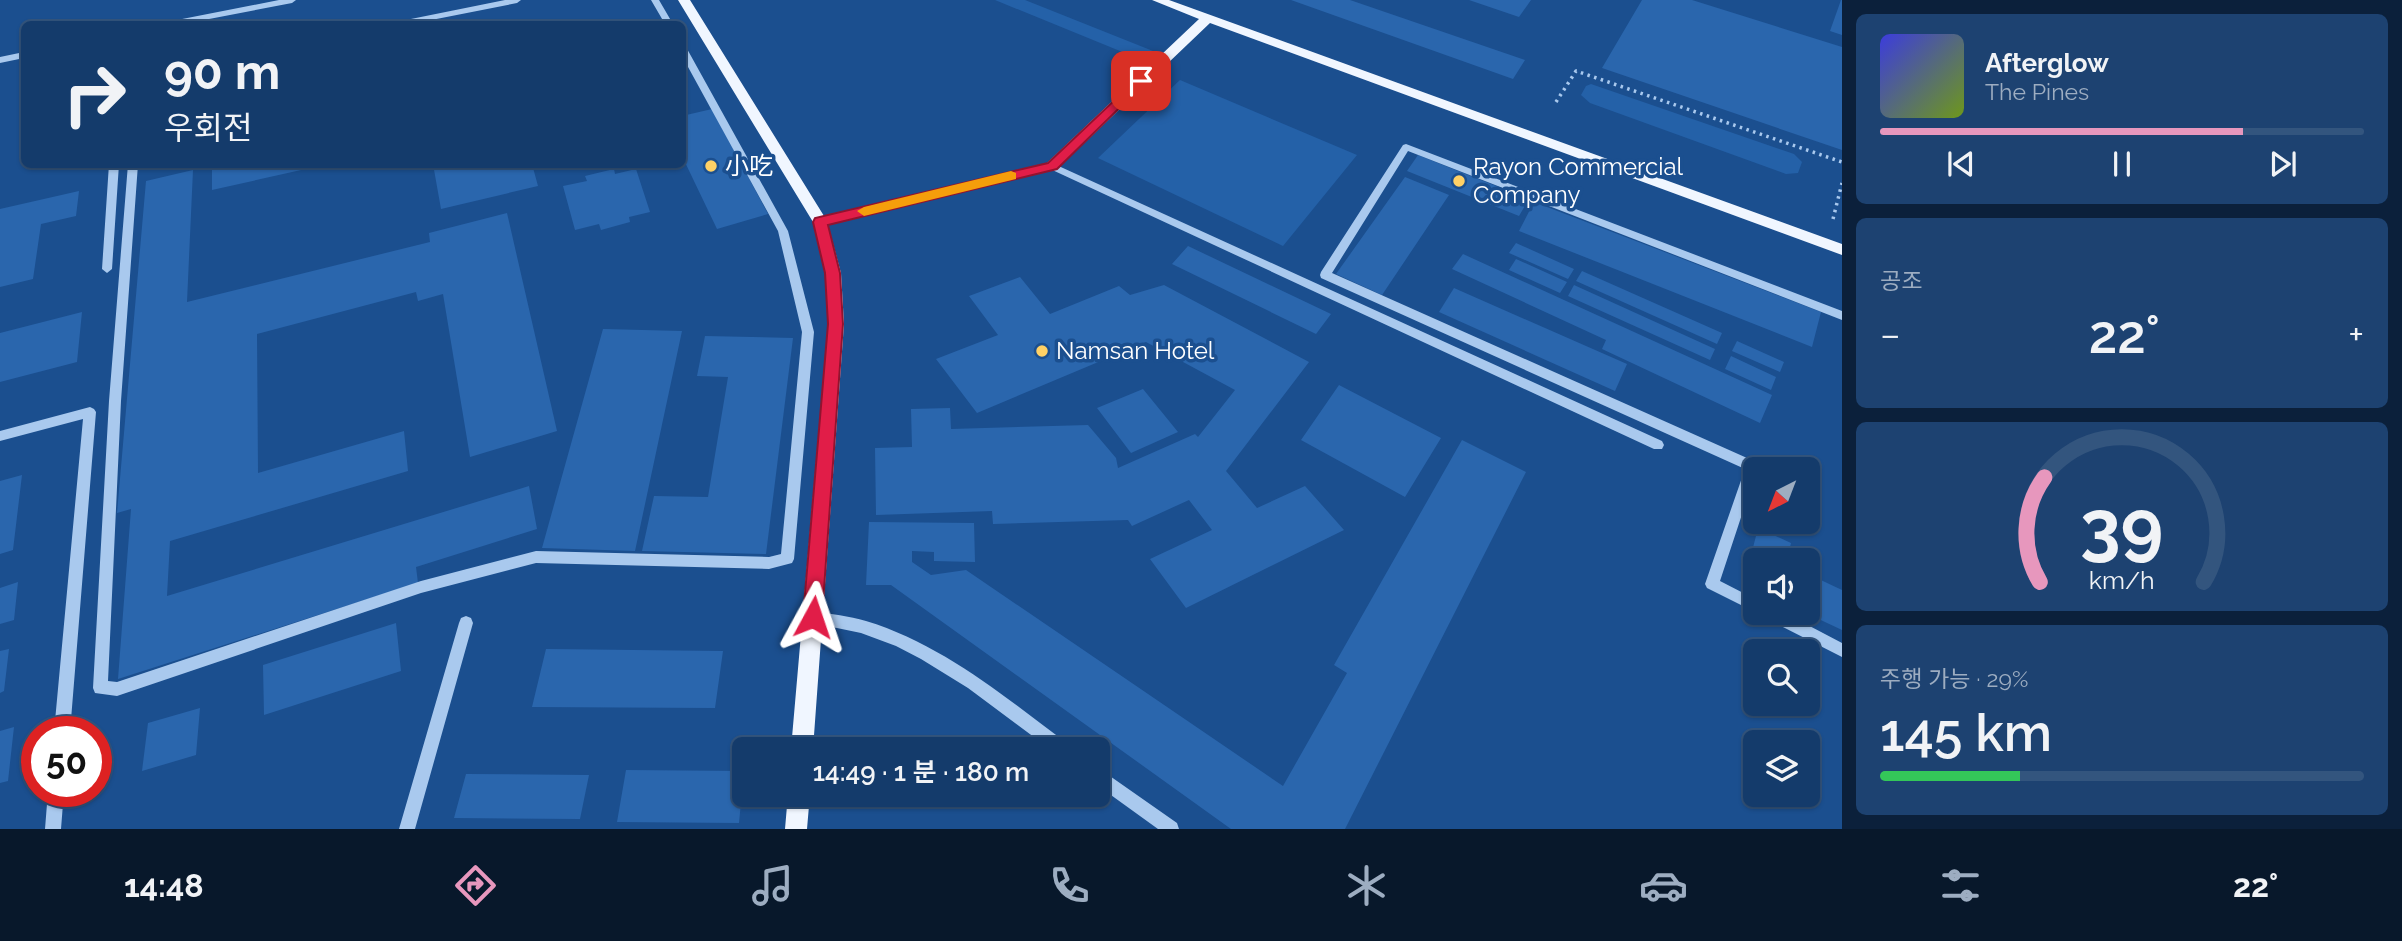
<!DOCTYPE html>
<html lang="ko">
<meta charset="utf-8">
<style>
:root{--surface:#143b6b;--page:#1d4271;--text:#f1f3f6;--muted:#9dadc1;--line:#33557e;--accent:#e797bd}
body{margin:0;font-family:Raleway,"Noto Sans KR",sans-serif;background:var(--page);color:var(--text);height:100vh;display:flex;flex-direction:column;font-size:26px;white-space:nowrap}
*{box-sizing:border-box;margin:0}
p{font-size:23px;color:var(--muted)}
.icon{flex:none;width:38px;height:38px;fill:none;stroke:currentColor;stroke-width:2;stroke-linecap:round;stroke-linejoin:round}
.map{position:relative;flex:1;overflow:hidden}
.panel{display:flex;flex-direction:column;gap:14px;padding:14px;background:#0b203b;width:560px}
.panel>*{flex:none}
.hud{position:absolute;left:21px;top:21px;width:665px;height:147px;border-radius:10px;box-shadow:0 2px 5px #0004,0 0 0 2px var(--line);background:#143b6b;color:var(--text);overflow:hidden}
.needle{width:46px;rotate:222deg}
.controls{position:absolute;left:1743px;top:457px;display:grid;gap:14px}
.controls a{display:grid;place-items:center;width:77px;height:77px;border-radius:10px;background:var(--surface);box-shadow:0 2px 5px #0004,0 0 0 2px var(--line);font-size:35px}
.speed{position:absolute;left:21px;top:716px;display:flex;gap:14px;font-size:35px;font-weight:700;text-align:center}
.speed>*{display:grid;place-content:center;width:91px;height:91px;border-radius:50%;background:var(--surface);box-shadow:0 2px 5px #0004,0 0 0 2px var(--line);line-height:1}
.speed .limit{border:10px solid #d22;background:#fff;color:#111}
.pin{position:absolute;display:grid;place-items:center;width:60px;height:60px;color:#fff;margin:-30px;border-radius:14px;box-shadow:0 4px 10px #0006}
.me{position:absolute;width:77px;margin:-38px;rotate:5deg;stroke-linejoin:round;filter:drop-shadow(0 0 5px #0008)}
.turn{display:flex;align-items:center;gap:24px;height:147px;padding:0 28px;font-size:32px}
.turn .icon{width:91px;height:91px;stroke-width:2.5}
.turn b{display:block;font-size:49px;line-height:60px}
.big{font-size:52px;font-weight:600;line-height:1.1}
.panel .widget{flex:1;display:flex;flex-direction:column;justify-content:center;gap:10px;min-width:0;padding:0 24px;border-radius:10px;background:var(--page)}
.panel .dial{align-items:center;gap:0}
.dial svg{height:182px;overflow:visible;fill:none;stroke:var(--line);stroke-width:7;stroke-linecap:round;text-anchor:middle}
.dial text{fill:var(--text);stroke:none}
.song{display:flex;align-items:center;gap:21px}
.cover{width:84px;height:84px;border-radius:10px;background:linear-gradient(135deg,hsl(240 70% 55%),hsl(80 70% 35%))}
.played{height:7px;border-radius:4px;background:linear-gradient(90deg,var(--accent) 75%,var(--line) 75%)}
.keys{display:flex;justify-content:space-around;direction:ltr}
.heat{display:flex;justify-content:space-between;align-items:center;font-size:38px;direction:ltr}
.charge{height:10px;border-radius:5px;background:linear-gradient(90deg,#34c759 29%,var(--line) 0)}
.trip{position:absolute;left:732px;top:737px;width:378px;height:70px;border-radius:10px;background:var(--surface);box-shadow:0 2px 5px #0004,0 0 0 2px var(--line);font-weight:600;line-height:70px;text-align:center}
.tabs{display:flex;height:112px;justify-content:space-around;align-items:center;background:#08182b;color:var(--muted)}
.tabs .icon{width:49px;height:49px}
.tabs .current{color:var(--accent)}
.tabs b{font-size:32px;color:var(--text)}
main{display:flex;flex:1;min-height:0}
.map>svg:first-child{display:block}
.green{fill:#2461a8}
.building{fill:#2a66ad}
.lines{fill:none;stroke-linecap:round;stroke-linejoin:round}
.path{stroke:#a9c9ee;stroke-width:3.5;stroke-dasharray:2.5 4.5;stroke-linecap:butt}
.minor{fill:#a9c9ee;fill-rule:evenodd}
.major{fill:#f0f6ff;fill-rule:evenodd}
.route{fill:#e11d48;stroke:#92132f;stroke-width:2}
.slow{fill:#f59e0b}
.poi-dot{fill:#ffd166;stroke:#1b4f8f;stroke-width:2.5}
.labels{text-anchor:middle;stroke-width:7;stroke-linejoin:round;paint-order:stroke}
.poi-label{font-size:24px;fill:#fff;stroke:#1b4f8f;text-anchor:start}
</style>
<main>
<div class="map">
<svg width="1842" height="829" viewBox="0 0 1842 829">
<rect width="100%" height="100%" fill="#1b4f8f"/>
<!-- green -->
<path class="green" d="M995 0H1025L1153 51 1142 60Z
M1180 80 1357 155 1283 246 1098 158Z
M1591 84 1794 154 1802 162 1798 173 1786 174 1590 103 1581 95 1586 86Z"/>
<!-- building -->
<path class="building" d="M1291 0H1350L1525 60 1513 79Z
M1469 0H1531L1519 17Z
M1642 0H1692L1842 47V150L1602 68Z
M1841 0H1842V35L1830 31Z
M712 109 768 214 717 229 682 156V116Z
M1418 155 1453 169 1529 199 1519 216 1407 171Z
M433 164H532L538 186 441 209Z
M212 165 318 164 319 166 212 190Z
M614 169 615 174 636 169 650 212 629 217 630 222 601 230 599 224 575 230 563 186 587 181 585 176Z
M193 170 187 302 430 242 429 233 507 213 557 431 470 457 443 294 418 301 416 292 257 334 258 473 404 431 408 471 170 541 167 596 529 486 537 529 416 567 418 583 118 679 131 509 117 513 146 181Z
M1405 177 1449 195 1382 295 1336 274Z
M79 191 76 216 41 224 33 279 0 287V209Z
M1534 202 1821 312 1812 347 1519 231Z
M1516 243 1574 269 1568 279 1509 253Z
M1188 246 1331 314 1316 334 1172 264Z
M1463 254 1772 395 1760 423 1602 349 1606 340 1452 269Z
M1516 259 1567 282 1560 293 1509 270Z
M1582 271 1722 333 1717 344 1576 281Z
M1020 277 1050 314 1119 286 1130 295 1164 285 1309 362 1226 471 1257 508 1305 486 1344 530 1186 608 1150 559 1212 530 1189 500 1132 526 1128 520 993 524 992 511 876 515 875 448 912 447 911 409 950 408 951 429 1088 425 1116 458 1118 468 1195 434 1198 437 1235 390 1146 342 977 413 936 359 998 335 969 296Z
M1574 285 1715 349 1710 360 1568 296Z
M1454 288 1627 364 1615 391 1439 312Z
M82 312 77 362 0 382V333Z
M603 329 682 331 635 551 542 548Z
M705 336 793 338 766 554 642 551 654 496 708 497 728 377 697 376Z
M1737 341 1784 362 1780 372 1732 351Z
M1731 356 1776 377 1771 390 1725 369Z
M1339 385 1441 438 1405 497 1301 440Z
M1143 389 1178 432 1131 453 1097 408Z
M1462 440 1526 472 1345 829H1231L891 585H866L869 522 974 523 975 562 934 561V552L912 551V562L931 575 966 570 1283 786 1347 673 1334 665Z
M22 475 13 550 0 554V481Z
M1758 528 1791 543 1787 560H1755V589L1744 583Z
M1808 574 1842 590V630L1808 614Z
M18 582 14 620 0 624V588Z
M396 623 401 671 264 715 263 665Z
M9 649 4 691 0 693V651Z
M546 649 723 651 715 708 532 707Z
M200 708 196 755 142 771 148 723Z
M14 727 8 781 0 783V731Z
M626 770 744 771 739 823 617 822Z
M466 774 589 775 580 819 454 818Z"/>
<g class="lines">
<!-- path -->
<path class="path" d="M1556 102 1576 71 1842 162
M1833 219 1842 183"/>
<!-- minor -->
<path class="minor" d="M279 0H296L292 3 183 24H168L172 21Z
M505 0H521L517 3 411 24H397L401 21Z
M651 0H659L673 24H665Z
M682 44 686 47 788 231 814 332 794 559 792 563 769 569 536 563 421 593 117 696 95 693 93 688 109 401 128 164H138L121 401 108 681 117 682 421 581 536 551 769 557 781 554 802 332 778 231 682 56Z
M24 52V58L0 63V57Z
M1406 144 1842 311V320L1408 151 1332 273 1756 462 1758 466 1755 469V475L1720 581 1755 599V612L1707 588 1705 584 1745 469 1321 278 1320 275 1321 272 1403 145Z
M1052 163 1662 441 1664 445 1662 449H1654L1048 168V164Z
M109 164H119L112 269 107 273 102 269Z
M90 407 94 409 96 412 70 732H54L83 419 0 441V431Z
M813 611C831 614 849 616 866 621 942 644 1005 697 1068 744L1071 749H1050L968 688 921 659 896 646 861 633 808 622 806 617 808 612Z
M1761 612H1783L1842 643V657L1763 617Z
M466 616 471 618 473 623 415 829H399L459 623 461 618Z
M1097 767 1177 823 1179 829H1158L1097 785Z
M48 791H64L61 829H45Z"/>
<!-- major -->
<path class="major" d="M678 0H690L824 216 1047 163 1199 19 1152 0H1169L1842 244V255L1210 23 1057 169 828 225 841 273 844 324 813 749H791L828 324 825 273 813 222Z
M788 794H810L807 829H785Z"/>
</g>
<!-- route -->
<path class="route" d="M1137 79 1147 81 1057 169 828 225 840 273 843 324 822 617 819 623 813 625 806 623 803 617 828 324 825 273 813 222 815 218 1048 163Z"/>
<!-- slow -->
<path class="slow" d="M1011 171 1016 173V179L864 216 857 211 864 207Z"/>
<!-- markers -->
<g class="poi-dot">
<circle cx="711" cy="166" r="7"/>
<circle cx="1459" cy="181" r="7"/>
<circle cx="1042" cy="351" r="7"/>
</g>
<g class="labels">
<!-- poi labels -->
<g class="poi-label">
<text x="725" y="174">小吃</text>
<text x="1473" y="175">Rayon Commercial<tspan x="1473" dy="28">Company</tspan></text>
<text x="1056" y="359">Namsan Hotel</text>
</g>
</g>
</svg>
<div class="controls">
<a><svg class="needle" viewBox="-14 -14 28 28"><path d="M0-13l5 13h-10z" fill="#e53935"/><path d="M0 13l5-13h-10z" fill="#9dadc1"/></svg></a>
<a><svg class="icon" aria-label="sound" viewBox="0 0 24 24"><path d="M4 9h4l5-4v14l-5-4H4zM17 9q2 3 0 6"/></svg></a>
<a><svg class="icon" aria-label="search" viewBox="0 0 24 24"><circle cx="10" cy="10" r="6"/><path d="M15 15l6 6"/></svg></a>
<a><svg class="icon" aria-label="layers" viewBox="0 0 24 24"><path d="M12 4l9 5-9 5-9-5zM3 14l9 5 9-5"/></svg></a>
</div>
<div class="speed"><div class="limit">50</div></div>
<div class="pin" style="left:1141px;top:81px;background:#d93025"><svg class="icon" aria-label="arrive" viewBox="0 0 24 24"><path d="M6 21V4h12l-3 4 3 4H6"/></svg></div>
<svg class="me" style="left:813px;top:617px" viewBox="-20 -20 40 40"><path d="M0-17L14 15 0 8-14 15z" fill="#e11d48" stroke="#fff" stroke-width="4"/></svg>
<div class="trip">14:49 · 1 분 · 180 m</div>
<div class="hud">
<div class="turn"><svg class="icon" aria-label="right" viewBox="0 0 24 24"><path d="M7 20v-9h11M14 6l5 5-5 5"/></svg><div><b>90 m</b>우회전</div></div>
</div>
</div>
<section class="panel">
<div class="widget">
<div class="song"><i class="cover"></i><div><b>Afterglow</b><p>The Pines</p></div></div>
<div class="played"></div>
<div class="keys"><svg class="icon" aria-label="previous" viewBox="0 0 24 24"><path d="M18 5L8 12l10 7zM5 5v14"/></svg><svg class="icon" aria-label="pause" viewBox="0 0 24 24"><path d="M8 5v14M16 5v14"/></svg><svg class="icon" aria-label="next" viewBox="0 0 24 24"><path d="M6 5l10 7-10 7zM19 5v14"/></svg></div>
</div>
<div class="widget"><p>공조</p>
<div class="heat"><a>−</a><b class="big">22°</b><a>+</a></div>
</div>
<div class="widget dial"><svg viewBox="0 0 100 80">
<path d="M14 69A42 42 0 1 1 86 69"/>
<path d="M14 69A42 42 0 0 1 16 23" stroke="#e797bd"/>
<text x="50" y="56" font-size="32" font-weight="700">39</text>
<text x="50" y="72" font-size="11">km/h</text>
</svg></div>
<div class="widget"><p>주행 가능 · 29%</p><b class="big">145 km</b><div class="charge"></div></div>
</section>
</main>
<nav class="tabs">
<b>14:48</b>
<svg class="icon current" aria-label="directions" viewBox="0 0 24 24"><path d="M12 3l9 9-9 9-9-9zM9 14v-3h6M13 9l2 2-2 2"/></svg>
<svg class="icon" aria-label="music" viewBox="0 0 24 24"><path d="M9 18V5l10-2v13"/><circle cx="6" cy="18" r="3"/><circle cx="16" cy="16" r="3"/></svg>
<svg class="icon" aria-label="phone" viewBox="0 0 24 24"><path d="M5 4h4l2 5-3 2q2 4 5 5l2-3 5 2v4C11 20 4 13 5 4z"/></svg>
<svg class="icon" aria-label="climate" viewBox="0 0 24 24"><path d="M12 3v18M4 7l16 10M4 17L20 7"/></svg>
<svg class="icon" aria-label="car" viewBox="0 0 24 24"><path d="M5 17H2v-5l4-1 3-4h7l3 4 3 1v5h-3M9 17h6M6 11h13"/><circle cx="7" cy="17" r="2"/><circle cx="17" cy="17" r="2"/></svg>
<svg class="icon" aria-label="filters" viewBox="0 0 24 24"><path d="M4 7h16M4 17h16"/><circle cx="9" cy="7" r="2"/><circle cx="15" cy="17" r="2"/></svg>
<b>22°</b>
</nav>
